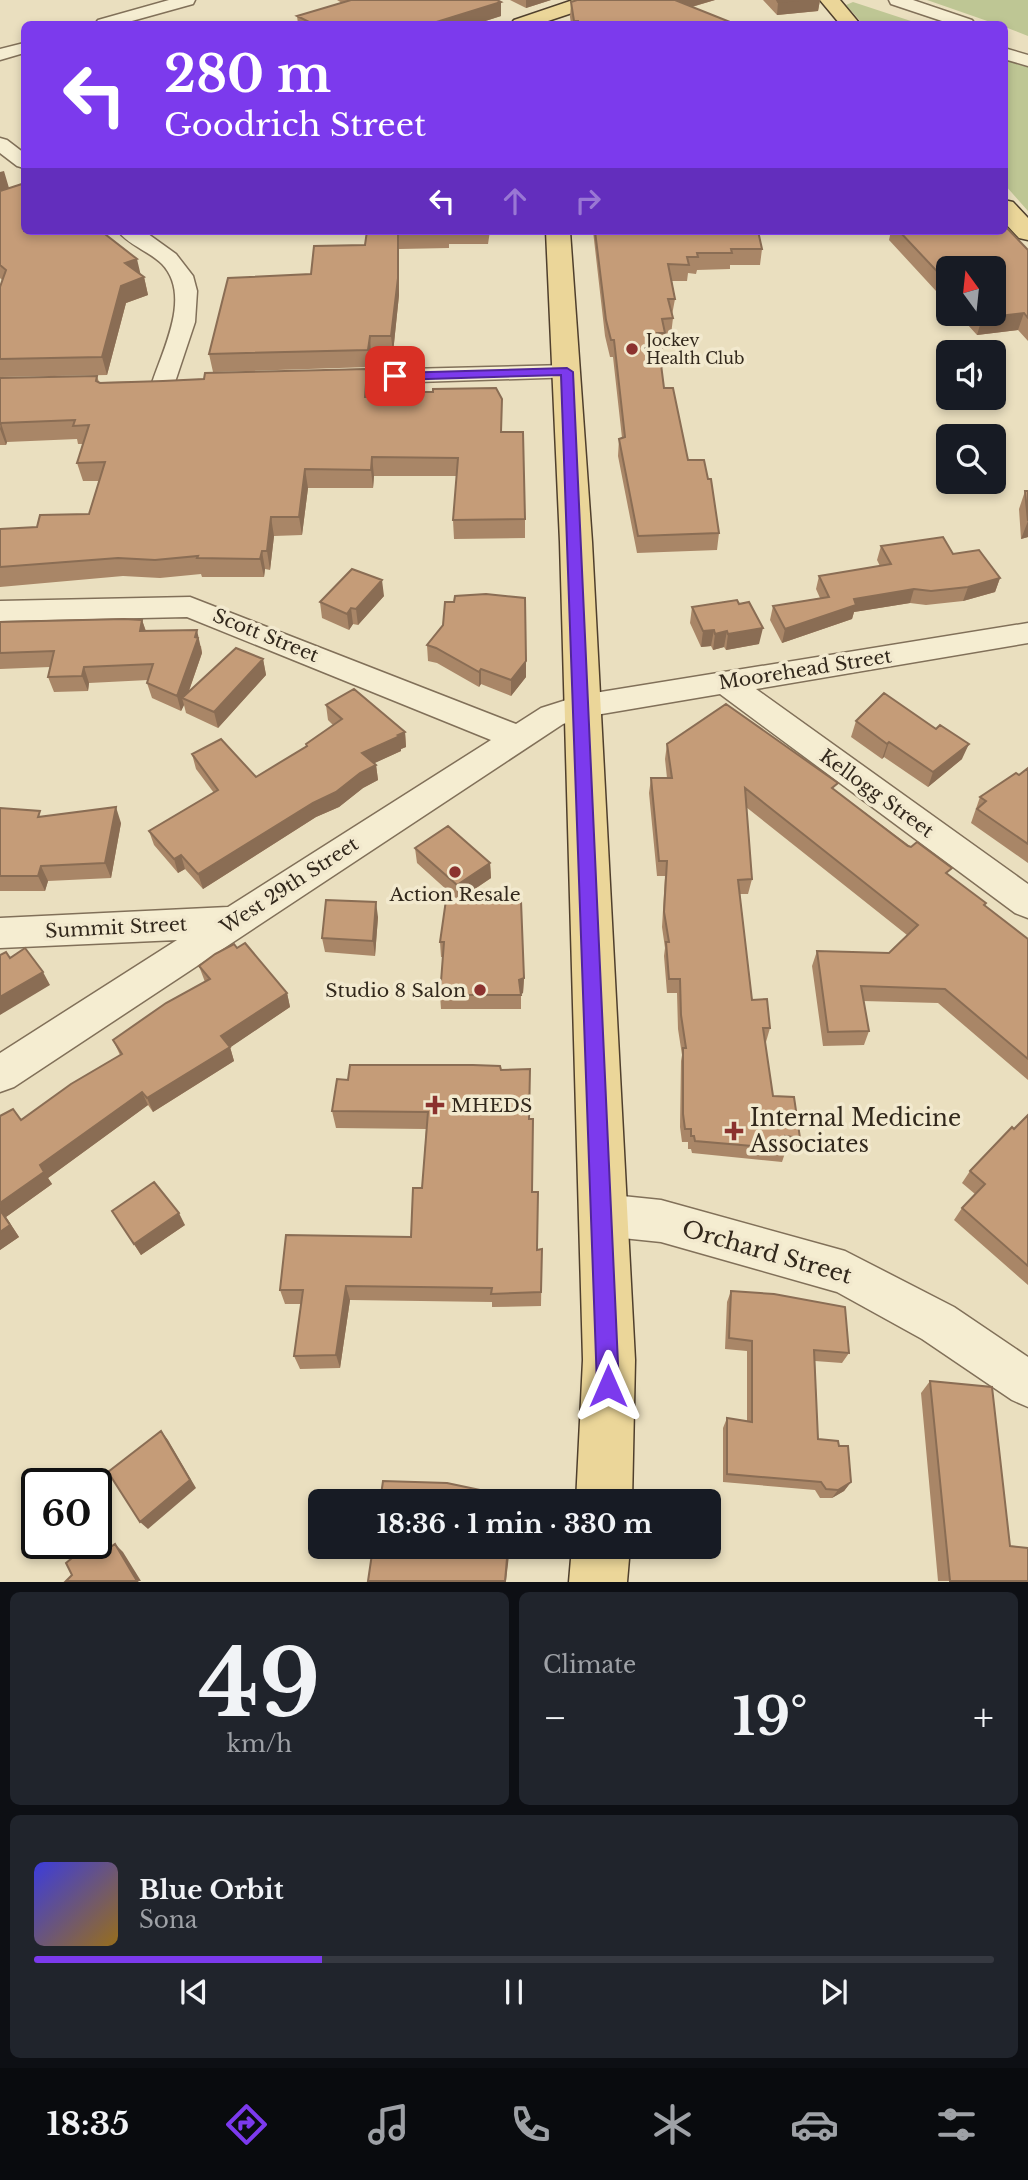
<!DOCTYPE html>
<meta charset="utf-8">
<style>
:root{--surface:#171b24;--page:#20242c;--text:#f1f3f6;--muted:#9ea1a6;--line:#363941;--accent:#7c3aed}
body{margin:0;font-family:"Libre Baskerville",serif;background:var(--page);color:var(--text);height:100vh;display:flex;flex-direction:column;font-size:26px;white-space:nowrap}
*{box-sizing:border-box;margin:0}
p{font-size:23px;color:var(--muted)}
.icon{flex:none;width:38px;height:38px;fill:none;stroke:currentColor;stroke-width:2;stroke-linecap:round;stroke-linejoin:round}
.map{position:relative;height:1582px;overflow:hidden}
.details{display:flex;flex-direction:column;gap:10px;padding:10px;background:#0d0f14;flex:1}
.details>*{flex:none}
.hud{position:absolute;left:21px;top:21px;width:987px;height:214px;border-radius:10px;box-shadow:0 4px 10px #0003;background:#7c3aed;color:#fff;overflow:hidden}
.needle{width:46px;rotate:345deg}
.fabs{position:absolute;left:936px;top:256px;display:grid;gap:14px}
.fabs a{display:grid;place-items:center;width:70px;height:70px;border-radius:10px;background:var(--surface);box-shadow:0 4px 10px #0003;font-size:35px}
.speed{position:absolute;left:21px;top:1468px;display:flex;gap:14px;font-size:35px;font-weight:700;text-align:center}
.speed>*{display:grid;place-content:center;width:91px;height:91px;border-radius:50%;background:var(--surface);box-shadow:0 4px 10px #0003;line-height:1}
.speed .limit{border:4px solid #111;border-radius:10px;background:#fff;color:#111}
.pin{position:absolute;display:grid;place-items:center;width:60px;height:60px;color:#fff;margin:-30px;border-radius:14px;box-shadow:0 4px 10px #0006}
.me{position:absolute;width:77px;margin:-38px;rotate:0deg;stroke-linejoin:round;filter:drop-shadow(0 0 5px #0008)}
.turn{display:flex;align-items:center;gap:24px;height:147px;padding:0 28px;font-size:32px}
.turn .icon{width:91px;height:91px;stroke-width:2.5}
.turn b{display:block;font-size:49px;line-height:60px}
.lanes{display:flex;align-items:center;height:66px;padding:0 28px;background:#0003;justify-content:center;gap:35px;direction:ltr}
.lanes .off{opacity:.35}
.big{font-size:52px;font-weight:700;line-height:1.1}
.details .widget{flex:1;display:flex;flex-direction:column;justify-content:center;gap:10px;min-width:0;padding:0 24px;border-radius:10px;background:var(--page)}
.details .dial{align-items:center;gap:0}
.dial b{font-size:91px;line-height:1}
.song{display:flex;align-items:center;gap:21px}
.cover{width:84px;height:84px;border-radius:10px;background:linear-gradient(135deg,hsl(240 70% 55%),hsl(40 70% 35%))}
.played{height:7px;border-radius:4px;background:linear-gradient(90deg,var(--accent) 30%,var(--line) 30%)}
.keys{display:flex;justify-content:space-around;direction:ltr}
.heat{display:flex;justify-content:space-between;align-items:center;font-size:38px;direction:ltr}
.details .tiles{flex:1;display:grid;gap:10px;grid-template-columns:1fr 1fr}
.widget:last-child{grid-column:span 2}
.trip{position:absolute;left:308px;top:1489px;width:413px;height:70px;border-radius:10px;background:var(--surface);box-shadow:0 4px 10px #0003;font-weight:700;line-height:70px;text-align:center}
.tabs{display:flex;height:112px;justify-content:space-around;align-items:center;background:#090b0e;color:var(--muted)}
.tabs .icon{width:49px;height:49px}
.tabs .active{color:var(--accent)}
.tabs b{font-size:32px;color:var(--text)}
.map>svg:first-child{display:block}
.green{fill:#bec694}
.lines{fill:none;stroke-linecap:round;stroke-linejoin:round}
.minor-casing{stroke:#817059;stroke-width:3}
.major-casing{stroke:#4f3f2d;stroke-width:3}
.minor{fill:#f5edd1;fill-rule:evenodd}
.major{fill:#ebd699;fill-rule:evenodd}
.wall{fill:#a98667}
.shaded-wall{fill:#8a6d54}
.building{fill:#c59c78;stroke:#8a6d54;stroke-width:2}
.route{fill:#7c3aed;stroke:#51269a;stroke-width:2}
.poi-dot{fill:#8b322e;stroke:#f2e9ce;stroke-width:2.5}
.labels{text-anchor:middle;stroke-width:7;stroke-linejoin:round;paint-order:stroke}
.far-poi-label{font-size:16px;fill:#32281c;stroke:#f2e9ce;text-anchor:start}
.street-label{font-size:19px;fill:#32281c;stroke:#f2e9ce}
.poi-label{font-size:19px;fill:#32281c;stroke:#f2e9ce}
.near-poi-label{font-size:23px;fill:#32281c;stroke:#f2e9ce;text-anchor:start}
.near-street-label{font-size:23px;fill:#32281c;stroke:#f2e9ce}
</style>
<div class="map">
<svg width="1028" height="1582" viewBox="0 0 1028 1582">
<rect width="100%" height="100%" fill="#eadfbf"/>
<!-- green -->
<path class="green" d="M927 0H1028V36L1005 27 1004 24H996Z
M853 2 920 24H863L846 5Z
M1004 56 1028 65V211L1005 185Z"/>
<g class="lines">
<!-- minor casing -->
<g class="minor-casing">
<path id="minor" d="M169 0H195L193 4 121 24H95L98 20Z
M889 0H913L972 20 975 24H951L891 4Z
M24 43V53L0 60V49Z
M1004 48 1028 55V66L1004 59Z
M0 138 7 140 24 153V168L17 166 0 153Z
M118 231H144L176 254 193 276 197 291 195 322 173 388 164 390 155 388 152 383C163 349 192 295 162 264 149 251 128 245 118 231Z
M567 365 576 367 579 372 576 377 324 385 315 383 312 378 315 373 324 371Z
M190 597 516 724 541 708 582 695 1028 623V643L756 689 1028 884V918L1015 913 720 694 584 717 563 724 14 1087 0 1092V1053L177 940 0 948V918L228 907 491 740 187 617 0 621V601Z
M603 1194 661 1200 845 1251 954 1307 1028 1357V1407L1012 1400 922 1339 837 1292 661 1242 603 1236 588 1230 582 1215 588 1200Z"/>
</g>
<!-- major casing -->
<g class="major-casing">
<path id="major" d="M573 0H602L599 4 539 24H511L514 20Z
M820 0H840L860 24H840Z
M1004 200 1013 202 1028 218V240L1019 238 1004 222Z
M546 231H570L592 542 635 1360 632 1502H576L583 1360 560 542Z
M572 1547H630L627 1582H569Z"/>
</g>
<!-- minor -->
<use href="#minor" class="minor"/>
<!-- major -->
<use href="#major" class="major"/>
</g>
<!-- wall -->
<path class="wall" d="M337 0H497L501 2V16L476 24H298L297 16 342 3Z
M510 0H551L526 8Z
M577 0H715L692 7 735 24H571L570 17 571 2Z
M763 0H820L818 11 777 15Z
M0 191 144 277 148 295 126 303 107 375 0 377V287L2 280 0 278Z
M367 231H490L488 244H449V248L399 249V295L393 353H371L370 367 213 372 209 354 311 274 365 245Z
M593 231H758L762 249 760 265H730V269L697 270 696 274 688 273 687 281H672L675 299 672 315 673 318 671 335H665L663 350H659L664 388 688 460 719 533 717 550 637 553 618 456 619 439 622 438 613 357H610L605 336Z
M891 231H1004L1028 250V341L1018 330 977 335 957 313H994L948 268V304L889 240Z
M367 369 369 387 368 397 502 399V432L525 519V538L454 539 453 520 457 476H374L373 488H308L302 535 274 536 270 570 265 569 264 577H202L201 574 160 578 123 576 0 587V529L37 527 89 514 99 481H83L77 463 83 444H78L77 439 7 442 6 445H0V378L97 376 99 382 163 381Z
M1025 491H1028V537L1021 539 1019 509Z
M881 546 953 554 1000 578 995 592 963 601 926 605 910 603 854 612 852 619 782 643 770 620 773 606 820 598 816 589 819 576 880 566 877 560Z
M384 596 358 625 353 624 349 630 322 618 320 602Z
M692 607 759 644 726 650 724 647 713 650 711 646 701 647 690 623Z
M142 620 146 631 201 646 202 653 189 691 263 659 266 675 218 728 186 713 184 705 181 711 152 698 147 683 148 680 89 683 88 691 54 692 48 677 50 667 0 669V622Z
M443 625 526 677 511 696 481 684 479 687 437 663 428 661 427 645Z
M326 705 405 732 406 747 401 749V751L374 763 376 765 378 780 363 788 339 807 316 817 203 889 185 869 178 873 154 845 149 831 214 793 196 769 192 754 256 777 306 747V744L333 725 328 720Z
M856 721 962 759 928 787 884 757 882 759 851 737Z
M667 744 836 791 949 875 985 906 1028 939V1080L938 1003 863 1001 869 1031 864 1045 823 1046 812 966 817 951 889 953 907 935 746 807 752 879 748 894H740L752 1000 770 1028 766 1042H765L773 1096 800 1138 795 1151 786 1150 782 1162 692 1153 691 1149H688V1142H682L680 1127 681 1061 682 1055 678 1029 677 993H667L664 956 665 948 662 927 665 876H657L649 793 651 778H667L665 759Z
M1028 768V863L971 823 980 797 1019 775Z
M0 808 42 817 121 823 111 878 48 881 45 891H0Z
M415 848 490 863 491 878 459 900 524 978 523 993 521 994V1009H441L440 995 443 957H441L440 942 458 900 417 863Z
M378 917 375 956 325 952 322 938Z
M199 966 287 993 290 1007 230 1047 234 1061 153 1112 148 1105 48 1178 52 1184 6 1217 19 1237 0 1250 21 1120 120 1055 113 1040 205 982Z
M501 1070 529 1119 532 1192 537 1250 542 1249 541 1306 492 1307V1302L350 1300 340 1368 300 1369 294 1356 302 1304H285L280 1290 411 1237 422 1188 426 1129 336 1128 332 1111 348 1080Z
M1028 1115V1285L954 1220 962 1208 975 1194 962 1183 970 1171 1014 1129Z
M112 1211 185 1225 141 1255Z
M731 1291 849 1353 842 1363 815 1361 818 1439 839 1446 851 1482 844 1491 832 1498H820L815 1490 723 1482V1428L727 1418 747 1421V1351L725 1349 727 1302Z
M930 1381 1010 1546 1028 1581H938L921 1393Z"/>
<!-- shaded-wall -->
<path class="shaded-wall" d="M526 0H551L526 8Z
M671 0H715L670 13Z
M799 0H820L818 11 777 15 778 2Z
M501 2V16L476 24H430Z
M4 171 9 188 0 191V172Z
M398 232 399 295 393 353 391 336Z
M137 259 141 276 125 263Z
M144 277 148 295 126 303 107 375 102 357 121 286Z
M1024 313 1018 330 977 335 982 318Z
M370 336 371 353 370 367 368 350Z
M367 369 369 387 366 416 365 397Z
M1 423 7 442 6 445 0 429Z
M372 457 374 476 373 488 371 470Z
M305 469 308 488 302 535 299 517Z
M271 517 274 536 270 570 267 551Z
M1028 521V537L1021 539Z
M262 551 265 569 264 577 260 559Z
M1000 578 995 592 963 601 968 587Z
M382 580 384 596 358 625 356 609Z
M914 589 910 603 854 612 852 619 782 643 785 629 854 599Z
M351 608 353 624 349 630 347 614Z
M142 620 147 635 140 631Z
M763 628 759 644 726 650 728 634Z
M197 630 202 653 186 699 182 698 184 705 181 711 177 696Z
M714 630 711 646 701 647 703 631Z
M727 631 724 647 713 650 715 634Z
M263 659 266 675 218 728 214 712Z
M526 661V677L511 696V680Z
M84 667 89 683 88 691 82 676Z
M481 669V684L479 687V672Z
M405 732 406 747 401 749V751L364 768 362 753Z
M889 742 884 757 882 759 887 744Z
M969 744 962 759 928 787 933 772Z
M376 765 378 780 363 788 339 807 316 817 203 889 198 874 360 773Z
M116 807 121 823 111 878 105 863Z
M181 855 185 869 178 873 174 859Z
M490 863 491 878 458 900 457 885Z
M41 866 48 881 45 891 38 876Z
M376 902 378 917 375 956 373 941Z
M43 972 50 985 0 1015V997Z
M524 978 523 993 519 995V980Z
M287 993 290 1007 228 1049 230 1047 234 1061 153 1112 147 1098 221 1036Z
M142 1092 148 1105 48 1178 52 1184 6 1217 19 1237 0 1250V1203L40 1165Z
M179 1213 185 1225 141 1255 134 1244Z
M346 1286 350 1300 340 1368 336 1355Z
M161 1431 168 1440 196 1488 148 1529 140 1522Z
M851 1482 844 1491 832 1498 838 1490Z
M96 1542 102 1547 110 1560 102 1553Z
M115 1544 123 1552 141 1581H137Z
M508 1547H510L506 1581H505Z"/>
<!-- building -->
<path class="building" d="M351 0H497L501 2 430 24H313L297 16Z
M577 0H675L735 24H578V21H574L571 2Z
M777 0H799L778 2Z
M22 184 24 186V231H101L137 259 125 263 144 277 121 286 102 357 0 359V287L6 270 0 265V191Z
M1004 225 1028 250V318L1024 313 982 318 977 313H994V268H948V283L899 231H1004Z
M367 231H448L398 232V278L391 336H370L368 350 209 354 228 278 311 274 314 246 365 245Z
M595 231H758L762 249H731L732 253H697L698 257H687L689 265 668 264 675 299H668L673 318 662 319 665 333H657L664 388H673L688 460H704L708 479H711L719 533 638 536 619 439 625 437 614 340H611L606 320Z
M367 369 365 397 419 396V392H433V389L496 388 502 399 501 432H523L525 519 453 520 458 458 372 457 371 470 305 469 299 517H271L267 551H262L260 559 197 558 198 556 155 560 118 558 0 567V529L37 527 40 515 89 514 105 462 77 463 89 425 73 426 75 420 1 423 0 425V378L97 376 96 381 100 383 163 381 204 379 205 373Z
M1025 491H1028V521Z
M943 537 953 554 979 550 1000 578 968 587 931 591 914 589 854 599 856 605 785 629 773 606 829 597 819 576 891 564 881 546Z
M352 569 382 580 356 609 351 608 347 614 320 602Z
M486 594 525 598 526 661 511 680 481 669 479 672 436 648 427 645 443 625 445 602H454L455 596Z
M737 600 739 604 749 602 763 628 728 634 727 631 715 634 714 630 703 631 692 607Z
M124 619 142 620 140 631 197 630 195 637 198 638 177 696 147 683 153 664 84 667 82 676 48 677 54 651 0 653V622Z
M236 648 263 659 214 712 182 698Z
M354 689 405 732 398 735 400 736 362 753 376 765 360 773 336 792 313 803 198 874 181 855 174 859 149 831 218 790 192 754 221 739 256 777 307 746 306 744 342 719 326 705Z
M884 693 936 729 940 725 969 744 933 772 889 742 887 744 856 721Z
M726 704 838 783 832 788 908 846 911 847 917 842 952 868 946 873 986 903 984 905 1028 939V1059L945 989 861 986 869 1031 828 1032 817 951 889 953 918 925 745 788 752 879 738 880 752 1000 767 999 770 1028H763L773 1096 794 1097 800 1138 785 1136 786 1149 695 1141 694 1136H691V1129H685L683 1114V1048H686L681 1015 680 979H669L666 942H669L664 912 667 861H659L651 778H672L667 744Z
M1028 768V844L977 809 986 801 980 797 1016 773 1019 775Z
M116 807 105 863 41 866 38 876H0V808L40 811 38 817Z
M448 826 490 863 457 885 415 848Z
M326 900 376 902 373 941 322 938Z
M446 900 521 901 524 978 519 980 521 995H440L444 942H440Z
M245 943 287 993 221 1036 230 1047 147 1098 142 1092 40 1165 44 1172 0 1203V1116L13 1109 21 1120 71 1084 122 1054 113 1040 166 1003 210 979 199 966 215 954 234 944 237 948Z
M25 948 43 972 0 997V955L6 952 10 958Z
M350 1065H473L500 1066 501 1070 530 1069 529 1119H533L532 1192H538L537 1250 542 1249 541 1292 491 1294 492 1288 346 1286 336 1355 294 1356 303 1290H280L286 1235 411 1237 413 1188H422L428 1112 332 1111 337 1079 348 1080Z
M1028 1115V1266L962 1208 985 1184 970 1171 1012 1127 1014 1129Z
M154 1182 179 1213 134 1244 112 1211Z
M0 1210 10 1225 0 1232Z
M731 1291 774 1294 845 1307 849 1353 814 1350 818 1439 838 1441 839 1446H848L851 1482 838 1490 826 1489 821 1482 727 1474V1418L752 1422V1341L729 1338Z
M930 1381 992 1387 1010 1546 1028 1548V1581H950Z
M161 1431 190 1480 140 1522 108 1472Z
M383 1481 447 1483 513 1497V1502H380Z
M89 1544H96L102 1553 115 1544 137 1581H66L72 1575 66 1563Z
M373 1547H508L505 1581H368Z"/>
<!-- route -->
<path class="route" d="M567 368 573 372 619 1386 616 1393 608 1397 601 1393 597 1386 561 375 395 380 389 376 395 373Z"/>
<!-- markers -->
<g class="poi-dot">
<circle cx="632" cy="349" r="7"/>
<circle cx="455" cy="872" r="7"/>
<circle cx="480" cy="990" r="7"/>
<path d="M431.5 1094.5h7v7h7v7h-7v7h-7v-7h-7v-7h7z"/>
<path d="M730.5 1120.5h7v7h7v7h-7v7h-7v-7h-7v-7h7z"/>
</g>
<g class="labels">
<!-- far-poi labels -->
<g class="far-poi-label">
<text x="646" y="346">Jockey<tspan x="646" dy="18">Health Club</tspan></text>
</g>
<!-- street labels -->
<g class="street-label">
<text transform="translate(266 635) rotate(22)" y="7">Scott Street</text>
<text transform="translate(805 669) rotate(-9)" y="7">Moorehead Street</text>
<text transform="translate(877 793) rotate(36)" y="7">Kellogg Street</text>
<text transform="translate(289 885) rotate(-33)" y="7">West 29th Street</text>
<text transform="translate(116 927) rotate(-3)" y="7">Summit Street</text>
</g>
<!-- poi labels -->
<g class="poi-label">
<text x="455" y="901">Action Resale</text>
<text x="466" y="997" text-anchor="end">Studio 8 Salon</text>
<text x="451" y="1112" text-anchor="start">MHEDS</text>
</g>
<!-- near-poi labels -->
<g class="near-poi-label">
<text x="750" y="1126">Internal Medicine<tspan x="750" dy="26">Associates</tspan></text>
</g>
<!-- near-street labels -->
<g class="near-street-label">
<text transform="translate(767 1252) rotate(16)" y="8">Orchard Street</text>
</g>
</g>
</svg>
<div class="fabs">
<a><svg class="needle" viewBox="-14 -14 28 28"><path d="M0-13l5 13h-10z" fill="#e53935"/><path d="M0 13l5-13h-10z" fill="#9ea1a6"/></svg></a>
<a><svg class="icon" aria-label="sound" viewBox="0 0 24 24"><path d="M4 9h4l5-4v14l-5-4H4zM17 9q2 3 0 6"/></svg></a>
<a><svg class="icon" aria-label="search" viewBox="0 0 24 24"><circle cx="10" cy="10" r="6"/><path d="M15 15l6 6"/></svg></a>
</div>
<div class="speed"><div class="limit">60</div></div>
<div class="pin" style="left:395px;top:376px;background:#d93025"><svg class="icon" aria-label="arrive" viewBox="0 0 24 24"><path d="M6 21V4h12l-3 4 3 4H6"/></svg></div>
<svg class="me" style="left:608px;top:1386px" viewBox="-20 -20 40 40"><path d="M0-17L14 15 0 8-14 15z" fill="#7c3aed" stroke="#fff" stroke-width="4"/></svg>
<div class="trip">18:36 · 1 min · 330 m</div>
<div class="hud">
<div class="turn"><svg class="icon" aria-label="left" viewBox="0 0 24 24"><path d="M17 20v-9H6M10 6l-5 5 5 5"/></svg><div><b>280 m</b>Goodrich Street</div></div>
<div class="lanes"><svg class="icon" aria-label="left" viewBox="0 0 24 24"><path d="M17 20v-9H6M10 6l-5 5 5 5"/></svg><svg class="icon off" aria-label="ahead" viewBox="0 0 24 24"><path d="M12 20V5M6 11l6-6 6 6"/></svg><svg class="icon off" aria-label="right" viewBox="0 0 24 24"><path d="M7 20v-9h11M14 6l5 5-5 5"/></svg></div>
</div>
</div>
<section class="details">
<div class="tiles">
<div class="widget dial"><b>49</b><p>km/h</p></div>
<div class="widget"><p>Climate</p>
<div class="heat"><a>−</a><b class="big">19°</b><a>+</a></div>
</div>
<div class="widget">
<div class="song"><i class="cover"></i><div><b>Blue Orbit</b><p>Sona</p></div></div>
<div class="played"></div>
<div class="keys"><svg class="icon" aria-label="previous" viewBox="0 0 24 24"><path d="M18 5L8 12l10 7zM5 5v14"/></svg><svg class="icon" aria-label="pause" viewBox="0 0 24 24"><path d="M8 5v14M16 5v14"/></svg><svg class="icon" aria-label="next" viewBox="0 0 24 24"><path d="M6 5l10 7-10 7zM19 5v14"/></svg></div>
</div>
</div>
</section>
<nav class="tabs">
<b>18:35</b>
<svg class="icon active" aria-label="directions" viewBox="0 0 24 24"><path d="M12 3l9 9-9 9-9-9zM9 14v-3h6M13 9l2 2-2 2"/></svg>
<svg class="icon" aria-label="music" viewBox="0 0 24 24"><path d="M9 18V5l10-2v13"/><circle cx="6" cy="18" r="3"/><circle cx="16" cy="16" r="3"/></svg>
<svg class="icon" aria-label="phone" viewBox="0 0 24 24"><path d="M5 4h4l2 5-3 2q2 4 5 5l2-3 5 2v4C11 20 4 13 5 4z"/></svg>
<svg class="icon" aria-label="climate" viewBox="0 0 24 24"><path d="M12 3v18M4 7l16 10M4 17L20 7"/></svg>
<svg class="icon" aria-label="car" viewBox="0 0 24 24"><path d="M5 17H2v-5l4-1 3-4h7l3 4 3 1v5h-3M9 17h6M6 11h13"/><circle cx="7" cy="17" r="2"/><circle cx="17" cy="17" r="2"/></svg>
<svg class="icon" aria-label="filters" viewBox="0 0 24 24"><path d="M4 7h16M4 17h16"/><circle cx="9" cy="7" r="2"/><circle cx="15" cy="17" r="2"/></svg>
</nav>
